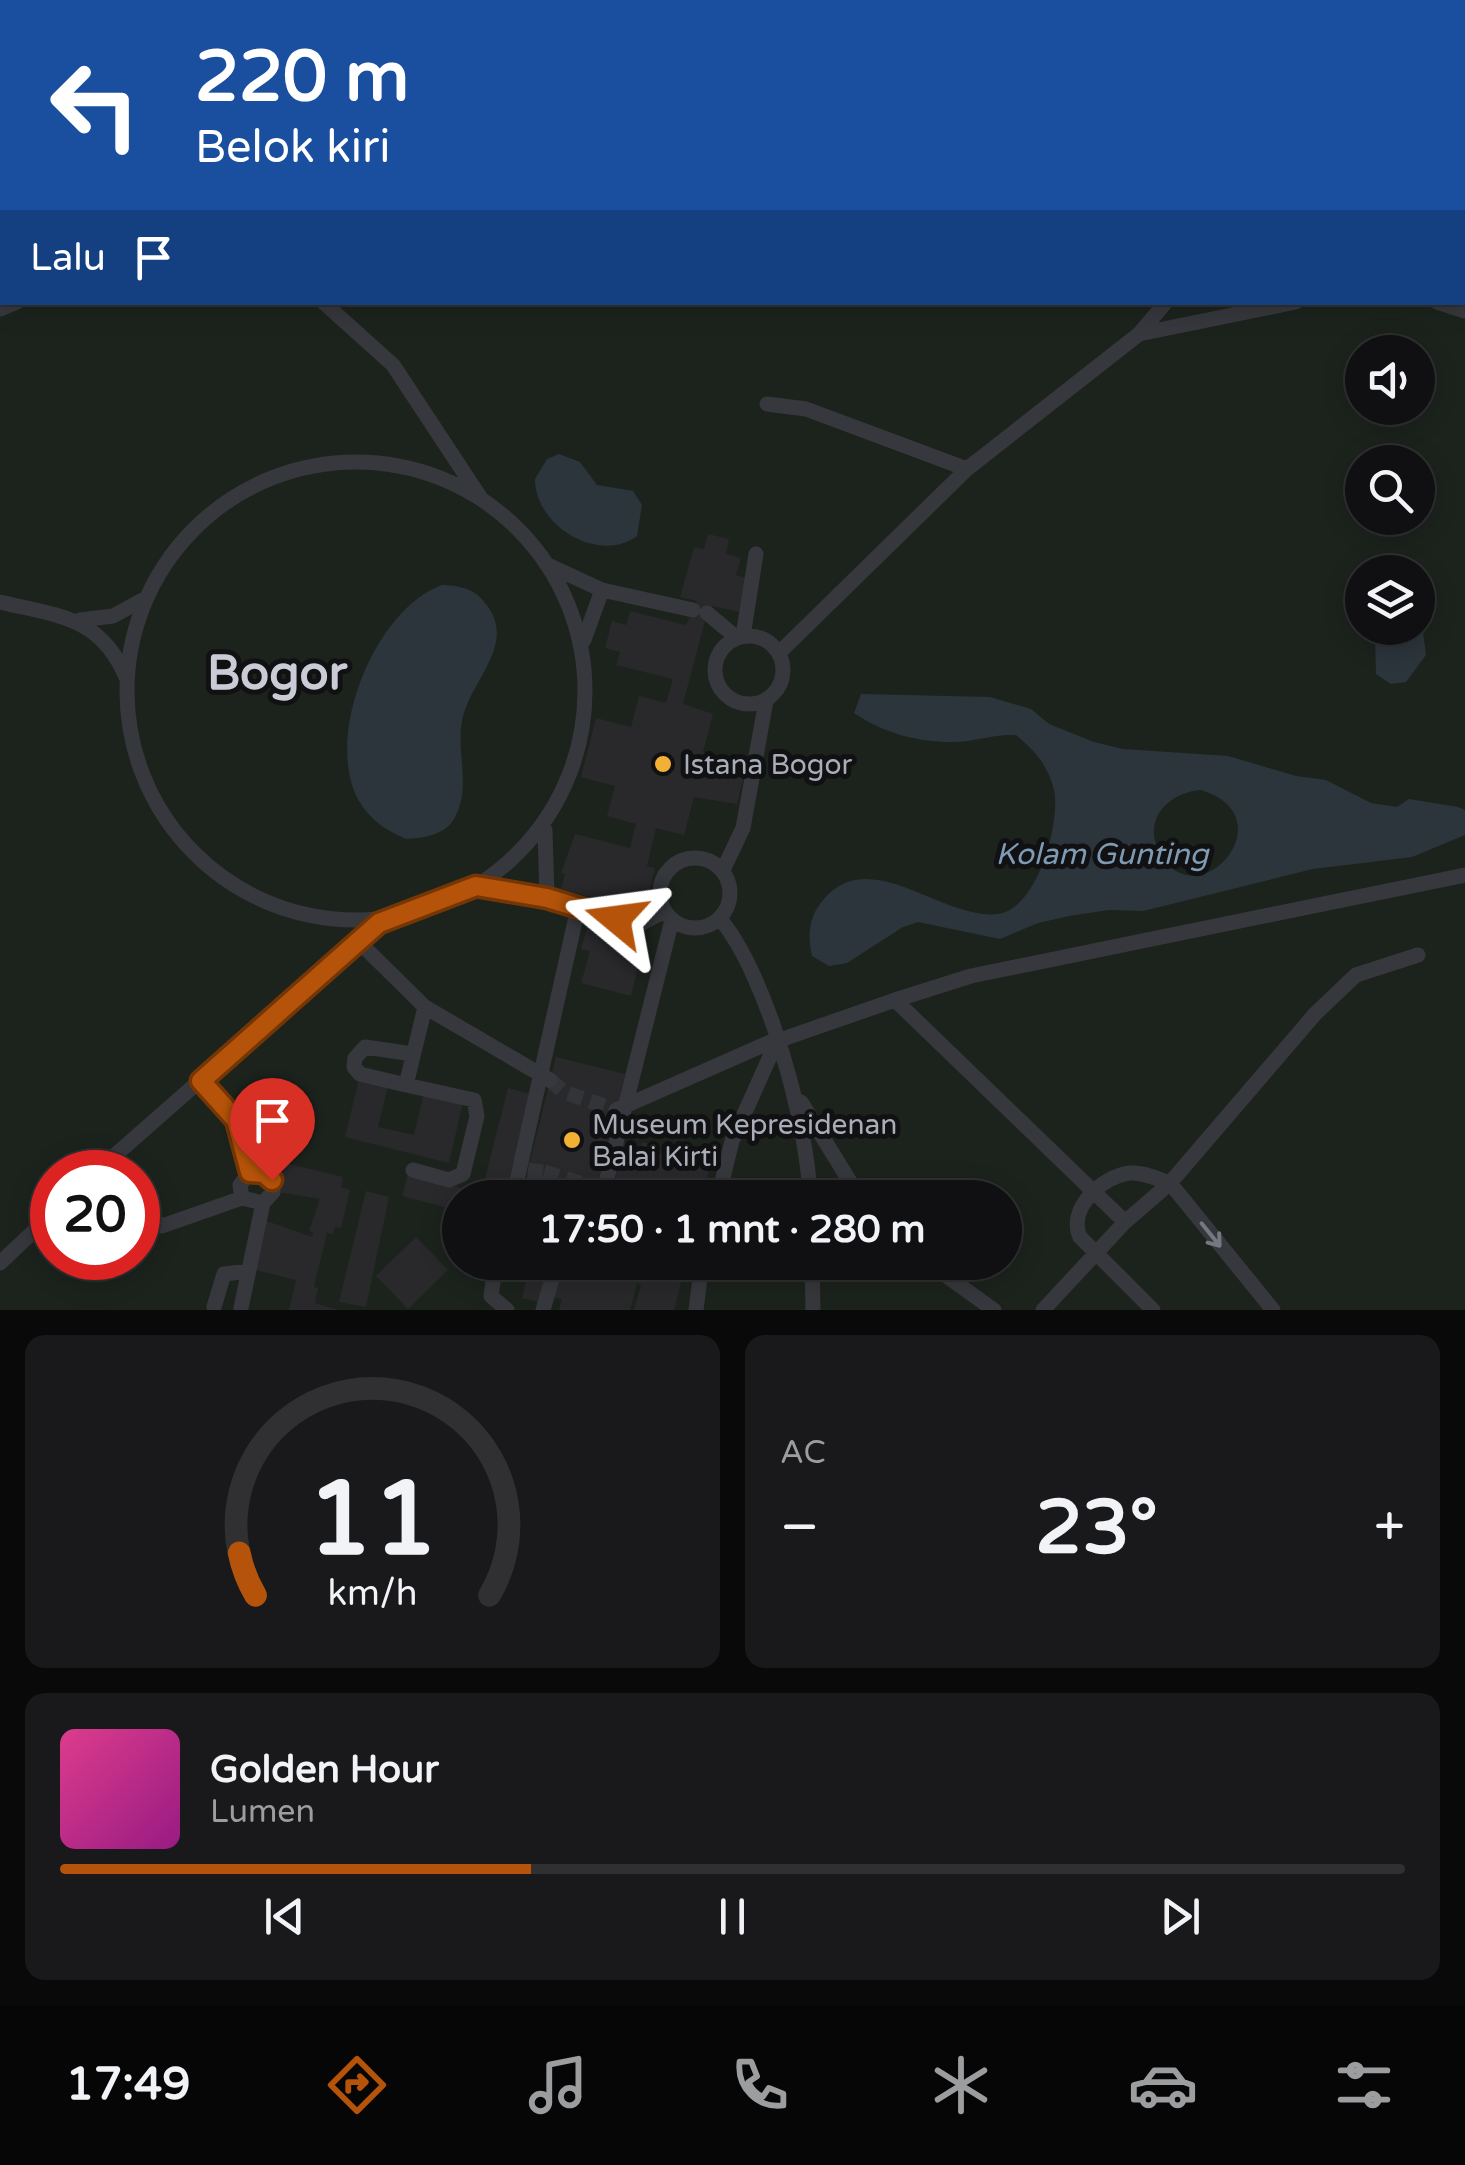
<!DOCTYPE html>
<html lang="id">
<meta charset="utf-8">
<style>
:root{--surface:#101012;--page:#19191b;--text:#f1f3f6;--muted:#9c9d9f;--line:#303032;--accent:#b45309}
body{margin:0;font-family:"Varela Round",sans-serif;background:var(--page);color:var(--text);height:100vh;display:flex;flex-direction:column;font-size:38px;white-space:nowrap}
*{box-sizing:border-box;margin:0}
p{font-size:32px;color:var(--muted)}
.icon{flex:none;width:55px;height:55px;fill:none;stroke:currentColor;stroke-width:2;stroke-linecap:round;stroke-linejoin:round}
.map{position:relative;height:1310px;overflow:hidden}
.side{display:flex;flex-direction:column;gap:25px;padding:25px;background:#09090a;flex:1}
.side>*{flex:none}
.top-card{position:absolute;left:0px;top:0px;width:1465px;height:305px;box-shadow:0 5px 25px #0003,0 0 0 2px var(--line);background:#1a4fa0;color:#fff;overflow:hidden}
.tools{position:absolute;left:1345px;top:335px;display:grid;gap:20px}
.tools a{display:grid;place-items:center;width:90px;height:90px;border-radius:50%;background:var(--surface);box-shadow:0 5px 25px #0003,0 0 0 2px var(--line);font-size:50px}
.speed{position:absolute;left:30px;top:1150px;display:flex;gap:20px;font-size:50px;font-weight:700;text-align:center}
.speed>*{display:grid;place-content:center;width:130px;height:130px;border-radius:50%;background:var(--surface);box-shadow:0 5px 25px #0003,0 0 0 2px var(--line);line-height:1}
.speed .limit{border:15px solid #d22;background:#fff;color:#111}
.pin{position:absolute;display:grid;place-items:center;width:85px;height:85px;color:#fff;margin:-102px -42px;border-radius:50% 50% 50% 0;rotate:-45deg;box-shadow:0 0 10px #0007}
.pin .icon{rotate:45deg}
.me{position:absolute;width:110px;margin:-55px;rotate:286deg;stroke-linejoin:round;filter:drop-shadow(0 0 8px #0008)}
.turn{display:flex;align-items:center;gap:35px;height:210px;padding:0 30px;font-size:45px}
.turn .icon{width:130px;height:130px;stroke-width:2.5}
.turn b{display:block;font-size:70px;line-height:85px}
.then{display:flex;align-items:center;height:95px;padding:0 30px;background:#0003;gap:20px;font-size:38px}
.big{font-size:75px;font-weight:700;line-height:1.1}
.side .card{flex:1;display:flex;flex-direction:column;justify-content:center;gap:15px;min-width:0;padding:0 35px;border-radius:20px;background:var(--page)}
.side .dial{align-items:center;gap:0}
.dial svg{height:260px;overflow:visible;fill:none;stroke:var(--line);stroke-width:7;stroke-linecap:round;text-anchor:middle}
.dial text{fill:var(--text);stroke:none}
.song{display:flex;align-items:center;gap:30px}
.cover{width:120px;height:120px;border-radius:15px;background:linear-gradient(135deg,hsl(330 70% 55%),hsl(310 70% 35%))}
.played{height:10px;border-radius:5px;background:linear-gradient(90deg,var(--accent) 35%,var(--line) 35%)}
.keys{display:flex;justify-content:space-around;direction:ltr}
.heat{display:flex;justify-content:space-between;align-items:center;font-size:55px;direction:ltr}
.side .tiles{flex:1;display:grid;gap:25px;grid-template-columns:1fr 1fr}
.card:last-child{grid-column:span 2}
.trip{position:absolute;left:442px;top:1180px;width:580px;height:100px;border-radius:50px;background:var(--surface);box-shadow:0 5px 25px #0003,0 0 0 2px var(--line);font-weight:700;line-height:100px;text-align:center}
.menu{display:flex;height:160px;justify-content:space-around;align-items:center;background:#060607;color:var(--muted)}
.menu .icon{width:70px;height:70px}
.menu .selected{color:var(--accent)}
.menu b{font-size:45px;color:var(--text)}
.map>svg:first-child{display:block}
.green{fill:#1c231d;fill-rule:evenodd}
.water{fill:#2c353c;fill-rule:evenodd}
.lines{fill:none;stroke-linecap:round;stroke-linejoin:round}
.river{stroke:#2c353c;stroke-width:25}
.building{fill:#29292c}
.minor-tunnel{stroke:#333438;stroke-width:15;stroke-dasharray:15 8;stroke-linecap:butt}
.minor{stroke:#37383d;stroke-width:15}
.oneway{stroke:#757881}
.route-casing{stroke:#753606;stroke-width:25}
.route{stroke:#b45309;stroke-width:18}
.poi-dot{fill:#f2b134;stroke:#111113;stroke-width:4}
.labels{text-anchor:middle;stroke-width:10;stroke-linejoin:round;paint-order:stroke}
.poi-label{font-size:28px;fill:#a8adb8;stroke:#111113;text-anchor:start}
.water-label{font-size:30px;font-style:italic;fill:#7f9bb3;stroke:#111113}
.town-label{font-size:48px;font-weight:bold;fill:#c9ccd4;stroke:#111113}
</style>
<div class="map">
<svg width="1465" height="1310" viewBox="0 0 1465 1310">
<rect width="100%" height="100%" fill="#161618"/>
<!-- green -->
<path class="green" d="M0 0H1465V1310H0ZM2 2H1462V302H2ZM1362 352H1418V408H1362ZM1362 462H1418V518H1362ZM1362 572H1418V628H1362ZM52 1172H138V1258H52ZM460 1198H1005V1262H460Z"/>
<!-- water -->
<path class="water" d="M559 454 580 462 597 485 633 491 642 505 637 536C600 564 535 527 535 479L547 459Z
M442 585C463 586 476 589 488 607 516 646 469 682 462 721 456 754 472 788 454 819 445 835 423 838 406 839 387 831 370 820 359 801 323 737 375 609 442 585Z
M1418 626 1423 632 1426 655 1406 682 1391 684 1376 674 1375 635 1384 628Z
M861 694 990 697 1031 709 1049 724 1094 742 1123 749 1228 756 1296 776 1326 780 1371 803 1397 807 1409 799 1458 807 1465 810V835L1412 857 1313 869 1143 911 1109 910 1069 916 1038 923 1000 939 918 922 903 927 847 963 829 966 812 956C807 934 809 916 824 899 871 844 943 921 998 914 1037 909 1061 823 1054 790 1048 765 1035 751 1016 735 993 734 974 742 952 742 917 742 883 733 854 713ZM1201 790C1289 817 1197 921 1160 853 1141 820 1169 792 1201 790Z"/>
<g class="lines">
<!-- river -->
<path class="river" d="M614 0 615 2
M1462 75H1465"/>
</g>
<!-- building -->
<path class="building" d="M708 534 729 539 726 554 741 558 736 575 746 578 744 598 740 612 712 606 707 613 683 704 713 714 703 752 746 767 737 804 694 797 684 835 656 828 647 866 655 868 648 896 640 894 627 933 645 938 631 996 581 983 590 951 581 949 588 925 596 928 599 918 615 923 620 905 561 889 565 874 561 873 575 834 630 848 636 824 607 816 615 786 581 777 596 718 631 727 639 696 666 703 673 679 616 665 620 652 605 648 612 621 626 625 630 611 686 625 697 601 680 597 694 547 704 549Z
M556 1057 625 1074 594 1198H521Z
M359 1079 388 1086 378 1127 414 1135 424 1093 463 1102 449 1163 345 1137Z
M508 1088 530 1094 506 1192 483 1187Z
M626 1142 641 1148 642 1142 652 1145 651 1149 664 1155 710 1167 702 1198H613L620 1144Z
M285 1163 343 1177 341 1187 350 1190 341 1228 335 1227 333 1234 327 1233 314 1287 318 1288 315 1303 338 1310H289L296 1280 252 1269 264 1220 312 1237 313 1232 309 1231 320 1199 278 1192Z
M408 1174 465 1189 459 1211 402 1196Z
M366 1191 389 1197 366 1307 339 1302Z
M416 1237 448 1270 408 1309 376 1276Z
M531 1262H553L543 1303 522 1298Z
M590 1262H640L638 1273 643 1274 646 1262H686L674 1310H634L641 1285 637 1283 630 1310H559L562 1299 551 1297 556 1274 585 1281Z"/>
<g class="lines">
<!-- minor-tunnel -->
<path class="minor-tunnel" d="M550 1080 564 1092 616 1110
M528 1170 544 1172 536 1198
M544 1172 596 1188"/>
<!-- minor -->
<path class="minor" d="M116 0 117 2
M343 0 376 2
M527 0 528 2
M1174 2 1175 0
M0 98H2
M0 252 2 256
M0 277 2 276
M323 302 393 365 480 497
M1437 302 1465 311
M0 309 17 302
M1139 334 1296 302
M767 404 806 409 967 469
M127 691a229 229 0 1 1 458 0a229 229 0 1 1-458 0Z
M546 564 602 590 693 610
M0 602C58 616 100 616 126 677
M707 613 737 638
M80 620 113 616 146 598
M715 670a34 34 0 1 1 68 0a34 34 0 1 1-68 0Z
M743 636 756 554
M584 640 602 590
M779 653 967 469 1139 334 1166 302
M545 830 547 898
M660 893a35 35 0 1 1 70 0a35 35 0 1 1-70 0Z
M723 870 743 828 766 701
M476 886 547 898 578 908
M720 919C767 974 808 1125 810 1198
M630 922 640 924 665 911
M359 942 425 1007 550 1080
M895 1000 971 976 1465 875
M413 1054 365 1047 355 1058 354 1067 360 1074 406 1085 425 1007
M201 1081 236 1120 250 1172
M406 1085 474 1100 477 1116 463 1174 449 1180 413 1170
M801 1102 860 1198
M616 1110 777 1039
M96 1172 379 923
M513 1198 578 908 616 919
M596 1198 606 1182 672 920
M718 1198 732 1141 777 1041 895 1000 1125 1222
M138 1209 162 1226 242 1198
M496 1262 491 1296 507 1310
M812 1262 813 1310
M927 1262 994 1310
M0 1263 52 1214
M214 1307 224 1274 249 1271
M241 1308 263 1203 273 1192 268 1175 250 1172 240 1185 242 1198 263 1203
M543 1310 557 1262
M696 1310 702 1262
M1043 1310 1125 1222 1170 1183 1273 1310
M1153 1310 1080 1237C1067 1209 1102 1176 1130 1173 1144 1172 1157 1179 1170 1183L1315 1014 1356 975 1418 955"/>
</g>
<!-- one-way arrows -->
<defs><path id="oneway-shaft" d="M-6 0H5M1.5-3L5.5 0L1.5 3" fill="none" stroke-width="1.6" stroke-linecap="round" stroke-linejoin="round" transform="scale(2.5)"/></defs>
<use class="oneway" href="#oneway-shaft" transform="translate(1211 1235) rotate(51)"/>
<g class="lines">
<!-- route casing -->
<g class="route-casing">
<path id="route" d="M272 1180 264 1173 250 1172 236 1120 201 1081 379 923 476 886 547 898 616 919"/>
</g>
<!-- route -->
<use href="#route" class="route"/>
</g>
<!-- markers -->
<g class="poi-dot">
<circle cx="663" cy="764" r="10"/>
<circle cx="572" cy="1140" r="10"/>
</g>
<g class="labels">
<!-- poi labels -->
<g class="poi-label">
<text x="683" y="774">Istana Bogor</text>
<text x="592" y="1134">Museum Kepresidenan<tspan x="592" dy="32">Balai Kirti</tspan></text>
</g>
<!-- water labels -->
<g class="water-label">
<text x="1102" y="864">Kolam Gunting</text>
</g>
<!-- town labels -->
<g class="town-label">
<text x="277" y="689">Bogor</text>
</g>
</g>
</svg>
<div class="tools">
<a><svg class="icon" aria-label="sound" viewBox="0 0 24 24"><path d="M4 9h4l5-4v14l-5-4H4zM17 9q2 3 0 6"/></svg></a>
<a><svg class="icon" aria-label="search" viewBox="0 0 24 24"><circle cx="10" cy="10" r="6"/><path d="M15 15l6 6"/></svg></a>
<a><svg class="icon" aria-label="layers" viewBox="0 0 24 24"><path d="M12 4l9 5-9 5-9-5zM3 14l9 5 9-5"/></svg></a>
</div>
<div class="speed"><div class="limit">20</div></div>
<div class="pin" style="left:272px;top:1180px;background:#d93025"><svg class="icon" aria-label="arrive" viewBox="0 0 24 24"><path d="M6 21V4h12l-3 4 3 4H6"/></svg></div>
<svg class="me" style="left:616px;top:919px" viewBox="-20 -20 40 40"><path d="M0-17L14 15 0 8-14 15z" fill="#b45309" stroke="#fff" stroke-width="4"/></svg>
<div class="trip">17:50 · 1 mnt · 280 m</div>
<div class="top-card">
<div class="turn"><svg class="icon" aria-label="left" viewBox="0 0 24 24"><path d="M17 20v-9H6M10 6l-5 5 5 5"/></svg><div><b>220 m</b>Belok kiri</div></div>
<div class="then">Lalu<svg class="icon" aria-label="arrive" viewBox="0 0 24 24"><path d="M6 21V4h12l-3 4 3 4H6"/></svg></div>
</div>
</div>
<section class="side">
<div class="tiles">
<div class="card dial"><svg viewBox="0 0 100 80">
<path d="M14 69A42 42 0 1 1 86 69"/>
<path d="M14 69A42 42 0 0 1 9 56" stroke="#b45309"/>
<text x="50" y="56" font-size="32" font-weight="700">11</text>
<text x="50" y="72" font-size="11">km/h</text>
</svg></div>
<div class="card"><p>AC</p>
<div class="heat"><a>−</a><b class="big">23°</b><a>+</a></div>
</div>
<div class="card">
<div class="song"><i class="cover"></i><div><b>Golden Hour</b><p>Lumen</p></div></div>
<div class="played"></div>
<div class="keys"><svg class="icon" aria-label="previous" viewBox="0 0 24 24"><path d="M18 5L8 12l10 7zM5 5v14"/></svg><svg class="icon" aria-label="pause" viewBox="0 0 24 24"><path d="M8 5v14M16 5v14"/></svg><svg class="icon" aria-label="next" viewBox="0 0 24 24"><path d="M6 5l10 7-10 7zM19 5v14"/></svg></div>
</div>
</div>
</section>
<nav class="menu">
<b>17:49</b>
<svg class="icon selected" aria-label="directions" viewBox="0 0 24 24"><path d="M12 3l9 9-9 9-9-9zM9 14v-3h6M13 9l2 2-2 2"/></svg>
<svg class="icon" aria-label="music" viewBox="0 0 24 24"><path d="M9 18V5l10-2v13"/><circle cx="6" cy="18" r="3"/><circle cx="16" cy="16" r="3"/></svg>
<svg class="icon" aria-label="phone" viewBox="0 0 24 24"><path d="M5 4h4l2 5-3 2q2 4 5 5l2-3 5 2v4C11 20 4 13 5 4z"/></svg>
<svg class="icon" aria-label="climate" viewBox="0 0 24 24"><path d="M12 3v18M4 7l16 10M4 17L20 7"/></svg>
<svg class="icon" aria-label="car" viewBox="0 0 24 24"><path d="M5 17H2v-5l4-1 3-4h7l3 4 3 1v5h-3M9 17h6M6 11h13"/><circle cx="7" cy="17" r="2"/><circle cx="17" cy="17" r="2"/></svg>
<svg class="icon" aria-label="filters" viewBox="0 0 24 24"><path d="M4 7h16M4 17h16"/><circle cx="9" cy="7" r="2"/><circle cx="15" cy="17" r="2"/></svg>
</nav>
